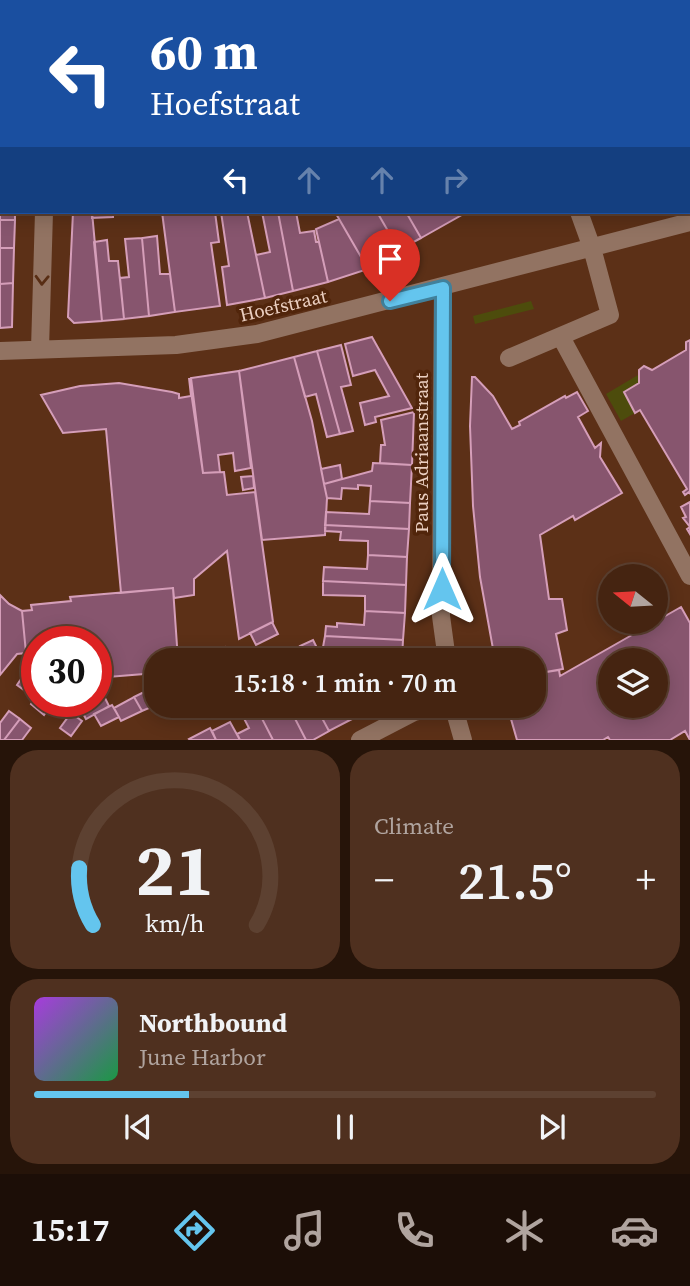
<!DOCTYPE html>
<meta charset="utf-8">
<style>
:root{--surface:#452411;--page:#4f301f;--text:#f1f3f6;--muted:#b0a49f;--line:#5d4131;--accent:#64c5ee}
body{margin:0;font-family:"Source Serif 4",serif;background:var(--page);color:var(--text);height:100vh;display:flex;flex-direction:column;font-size:26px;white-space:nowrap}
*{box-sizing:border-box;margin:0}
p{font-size:23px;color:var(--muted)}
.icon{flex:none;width:38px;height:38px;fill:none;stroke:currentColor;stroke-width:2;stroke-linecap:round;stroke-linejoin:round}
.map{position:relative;height:740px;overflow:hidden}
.sheet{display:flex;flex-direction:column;gap:10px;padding:10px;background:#261409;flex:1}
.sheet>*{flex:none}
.guide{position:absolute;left:0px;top:0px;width:691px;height:214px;box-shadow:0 4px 18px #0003,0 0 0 2px var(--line);background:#1a4fa0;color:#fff;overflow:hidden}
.needle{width:46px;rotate:288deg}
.controls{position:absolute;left:598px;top:564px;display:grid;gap:14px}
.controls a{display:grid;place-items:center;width:70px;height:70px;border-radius:50%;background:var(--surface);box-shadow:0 4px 18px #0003,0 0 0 2px var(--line);font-size:35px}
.speed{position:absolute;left:21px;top:626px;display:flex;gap:14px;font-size:35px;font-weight:700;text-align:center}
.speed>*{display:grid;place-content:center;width:91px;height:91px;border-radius:50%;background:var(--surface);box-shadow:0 4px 18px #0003,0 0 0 2px var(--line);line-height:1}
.speed .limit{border:10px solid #d22;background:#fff;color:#111}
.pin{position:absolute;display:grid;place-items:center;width:60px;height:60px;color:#fff;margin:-72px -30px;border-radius:50% 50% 50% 0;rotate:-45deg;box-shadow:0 0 7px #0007}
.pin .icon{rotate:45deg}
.me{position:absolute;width:77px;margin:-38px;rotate:0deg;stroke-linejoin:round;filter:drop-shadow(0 0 5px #0008)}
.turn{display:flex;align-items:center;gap:24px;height:147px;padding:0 35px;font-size:32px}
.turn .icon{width:91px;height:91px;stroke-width:2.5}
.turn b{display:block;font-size:49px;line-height:60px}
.lanes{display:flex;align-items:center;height:66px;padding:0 35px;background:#0003;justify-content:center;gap:35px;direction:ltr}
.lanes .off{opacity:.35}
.big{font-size:52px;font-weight:600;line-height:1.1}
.sheet .card{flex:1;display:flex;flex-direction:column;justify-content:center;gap:10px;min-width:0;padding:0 24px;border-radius:28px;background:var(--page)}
.sheet .dial{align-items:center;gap:0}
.dial svg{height:182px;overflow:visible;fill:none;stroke:var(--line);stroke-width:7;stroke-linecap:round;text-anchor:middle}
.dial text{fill:var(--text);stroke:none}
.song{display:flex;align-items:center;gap:21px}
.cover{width:84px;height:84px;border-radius:10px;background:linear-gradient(135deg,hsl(280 70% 55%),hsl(140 70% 35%))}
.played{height:7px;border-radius:4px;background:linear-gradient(90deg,var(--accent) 25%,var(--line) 25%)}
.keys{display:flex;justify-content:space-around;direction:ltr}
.heat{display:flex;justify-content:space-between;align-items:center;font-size:38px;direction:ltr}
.sheet .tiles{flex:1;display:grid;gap:10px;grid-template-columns:1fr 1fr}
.card:last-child{grid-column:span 2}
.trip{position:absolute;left:144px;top:648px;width:402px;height:70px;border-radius:28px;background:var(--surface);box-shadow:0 4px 18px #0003,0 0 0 2px var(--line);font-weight:600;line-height:70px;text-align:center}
.dock{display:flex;height:112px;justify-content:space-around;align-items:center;background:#1c0e07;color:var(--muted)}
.dock .icon{width:49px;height:49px}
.dock .current{color:var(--accent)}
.dock b{font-size:32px;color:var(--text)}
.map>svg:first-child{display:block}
.green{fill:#4d4c0c}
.building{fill:#87556e;stroke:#d59eb9;stroke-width:2;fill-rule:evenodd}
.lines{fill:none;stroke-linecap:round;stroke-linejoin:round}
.minor{stroke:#927362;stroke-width:18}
.oneway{stroke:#582d14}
.route-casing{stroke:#41809b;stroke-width:18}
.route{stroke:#64c5ee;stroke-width:12}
.labels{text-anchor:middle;stroke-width:7;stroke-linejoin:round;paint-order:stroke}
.street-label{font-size:19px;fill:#ebcfc1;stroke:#51250b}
</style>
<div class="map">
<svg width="690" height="740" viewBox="0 0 690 740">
<rect width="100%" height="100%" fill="#5c3017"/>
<!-- green -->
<path class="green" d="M531 301 534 309 475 324 473 316Z
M638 375 639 383 625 392 635 413 621 421 606 394Z"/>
<!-- building -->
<path class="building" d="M0 0H23V2H2L0 18Z
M80 0H130L80 2Z
M370 0H404L401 2Z
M505 0H551L548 2Z
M551 0H585L586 2H548Z
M585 0H620L622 2H586Z
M0 110H2V142H0Z
M0 185 2 212H15V220H0Z
M73 212H92L102 321 74 323 68 317Z
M92 212H113V217L92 218Z
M162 212H215L219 242 211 243 220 306 175 312Z
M221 212H247L265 298 227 305 222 267 229 266Z
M262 212H278L293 291 265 298 256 255 270 252Z
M278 212H296L300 233 314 231 316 242H319L328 282 293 291Z
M335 212H377L399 250 368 269Z
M377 212H406L421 238 399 250Z
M406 212H467L421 238Z
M339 219 368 269 328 282 316 229Z
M0 220H15L14 248H0Z
M157 236 160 274H170L175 312 149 316 142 238Z
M142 238 149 316 124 319 120 278 129 277 125 239Z
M107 240 109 261H118L124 319 102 321 94 242Z
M0 248H14L13 283 0 284Z
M13 283 12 327 0 328V284Z
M372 337 412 408 375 417 376 422 365 425 360 403 389 396 375 370 353 376 345 344Z
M690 340V494L689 492 685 495 683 492 687 489 640 410 635 413 624 392 639 383V370L644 366 652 370 686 350V342Z
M341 345 351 385 341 387 353 431 340 434 317 351Z
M317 351 340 434 327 437 316 394 305 397 294 357Z
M294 357 312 421 324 484 327 498 325 535 262 540 239 371Z
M239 371 251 468 235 471 233 453 218 455 220 472 203 473 191 378Z
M472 377H475L493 396 512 429 520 425 519 422 565 396 566 398 577 392 588 411 578 417 595 448 601 443 600 457 622 493 575 520 573 516 540 535 549 599H562L567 630 556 634 563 669 534 674V660H495L480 577 473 506 470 426Z
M189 378 203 473 224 472 227 495 255 492 273 622 239 639 227 551 194 579V595L174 598 173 588 121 593 106 429 63 433 41 395 80 386 119 383 172 392 179 394V398L191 396Z
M414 412 412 465 380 463 381 445H385L381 420Z
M373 463 412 465 410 503 370 501 371 486 358 485V489L342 488 341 499 327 498 324 484 372 471Z
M340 465 342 479 324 484 321 469Z
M253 476 254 488 243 490 241 477Z
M370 501 410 503 409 529 325 525 326 512 369 514Z
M690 502V534L687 529 690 527 683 518 686 517 681 507Z
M325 525 409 529 407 557 368 555V541L340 540 341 532 325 531Z
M368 555 407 557 406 585 323 581 324 567 367 569Z
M323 581 406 585 405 613 365 611V596L323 595Z
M173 588 178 660H156V673L96 678V642H37V673L35 653H26L22 611 32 610 31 605 71 601 70 597Z
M0 595 9 604 22 611 26 653 17 654 0 675Z
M681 607 690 623V740L685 731 670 740H610L608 737 603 740H517L507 705H534V674L559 670 560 676ZM611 660H656V705H611Z
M365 611 405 613 403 640 325 636 326 626 337 627V623L364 625Z
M272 622 278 634 256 645 250 633Z
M325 636 403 640 402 660H362V652L336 651V648L323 647Z
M313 640 323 660H307L300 646Z
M225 647 231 660H199Z
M23 676 37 687 35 698 17 685Z
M156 686V705L142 711 134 697Z
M100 688 109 706 86 719 77 702H96V689Z
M37 695V702H45L50 706 44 715 31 704Z
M134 697 142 711 121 721 114 708Z
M112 705 119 717 101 726 94 714Z
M237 705H255L273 740H240L237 734 249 728Z
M255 705H288L306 740H273Z
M288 705H315L329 731 313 740H306Z
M315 705H347L354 718 329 731Z
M347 705H378L354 718Z
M9 711 20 719 4 740H0V723Z
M71 713 82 721 71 736 60 728Z
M20 719 31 728 22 740H4Z
M230 722 240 740H216L212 731Z
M210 728 216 740H190L189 739Z"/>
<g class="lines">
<!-- minor -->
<path class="minor" d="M463 0 464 2
M636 0 638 2
M52 2V0
M0 86 2 87
M443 287 441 616 447 660
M561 337 690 576
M40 349 44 212
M0 351 176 345 257 334 690 222
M509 358 610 315 592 248 579 212
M453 705 463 740
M360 740 414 712 445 705"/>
</g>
<!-- one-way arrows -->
<defs><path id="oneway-chevron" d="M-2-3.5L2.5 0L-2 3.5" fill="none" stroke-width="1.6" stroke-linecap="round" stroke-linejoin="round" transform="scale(1.75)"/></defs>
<use class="oneway" href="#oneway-chevron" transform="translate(42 280) rotate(92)"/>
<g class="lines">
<!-- route casing -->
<g class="route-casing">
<path id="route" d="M390 301 443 288 442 589"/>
</g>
<!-- route -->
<use href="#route" class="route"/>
</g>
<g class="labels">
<!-- street labels -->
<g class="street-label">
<text transform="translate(283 305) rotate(-13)" y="7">Hoefstraat</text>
<text transform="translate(421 453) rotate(-90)" y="7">Paus Adriaanstraat</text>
</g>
</g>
</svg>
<div class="controls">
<a><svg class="needle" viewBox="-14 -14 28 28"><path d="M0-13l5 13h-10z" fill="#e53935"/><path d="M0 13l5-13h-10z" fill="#b0a49f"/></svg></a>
<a><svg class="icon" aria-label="layers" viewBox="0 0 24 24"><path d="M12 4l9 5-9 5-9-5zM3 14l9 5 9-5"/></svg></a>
</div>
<div class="speed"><div class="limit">30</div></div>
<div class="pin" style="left:390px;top:301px;background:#d93025"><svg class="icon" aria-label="arrive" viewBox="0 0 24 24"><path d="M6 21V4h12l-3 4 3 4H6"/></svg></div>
<svg class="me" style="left:442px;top:589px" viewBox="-20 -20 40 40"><path d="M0-17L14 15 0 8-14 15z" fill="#64c5ee" stroke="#fff" stroke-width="4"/></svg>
<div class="trip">15:18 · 1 min · 70 m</div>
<div class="guide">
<div class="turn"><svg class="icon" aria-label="left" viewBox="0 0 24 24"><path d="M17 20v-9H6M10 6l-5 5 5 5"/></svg><div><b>60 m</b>Hoefstraat</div></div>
<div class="lanes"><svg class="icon" aria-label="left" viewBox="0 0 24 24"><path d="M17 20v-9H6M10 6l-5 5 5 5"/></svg><svg class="icon off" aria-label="ahead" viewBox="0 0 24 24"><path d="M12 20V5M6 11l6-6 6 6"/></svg><svg class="icon off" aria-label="ahead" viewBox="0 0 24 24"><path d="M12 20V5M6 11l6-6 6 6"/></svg><svg class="icon off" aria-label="right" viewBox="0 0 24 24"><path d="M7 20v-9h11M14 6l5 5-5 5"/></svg></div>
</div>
</div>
<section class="sheet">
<div class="tiles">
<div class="card dial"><svg viewBox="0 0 100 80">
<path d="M14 69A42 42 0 1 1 86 69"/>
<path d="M14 69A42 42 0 0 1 8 44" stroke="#64c5ee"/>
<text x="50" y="56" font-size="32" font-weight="700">21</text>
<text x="50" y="72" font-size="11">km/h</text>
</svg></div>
<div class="card"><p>Climate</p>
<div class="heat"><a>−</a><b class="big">21.5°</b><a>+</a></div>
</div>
<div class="card">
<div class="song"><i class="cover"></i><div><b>Northbound</b><p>June Harbor</p></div></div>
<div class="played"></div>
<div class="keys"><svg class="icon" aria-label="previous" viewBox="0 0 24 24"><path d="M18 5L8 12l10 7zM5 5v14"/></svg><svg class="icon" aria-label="pause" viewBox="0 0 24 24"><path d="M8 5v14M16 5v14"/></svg><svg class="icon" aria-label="next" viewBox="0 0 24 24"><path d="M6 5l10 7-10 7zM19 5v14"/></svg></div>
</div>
</div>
</section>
<nav class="dock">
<b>15:17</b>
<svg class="icon current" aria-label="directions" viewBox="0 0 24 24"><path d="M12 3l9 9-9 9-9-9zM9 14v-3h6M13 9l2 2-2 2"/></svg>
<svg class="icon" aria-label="music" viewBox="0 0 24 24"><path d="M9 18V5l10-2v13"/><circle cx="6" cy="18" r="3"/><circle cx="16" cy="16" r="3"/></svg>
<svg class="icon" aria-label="phone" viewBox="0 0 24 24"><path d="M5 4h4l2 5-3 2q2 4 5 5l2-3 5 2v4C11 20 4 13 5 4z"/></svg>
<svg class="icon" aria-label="climate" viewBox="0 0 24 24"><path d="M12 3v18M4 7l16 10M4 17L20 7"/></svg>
<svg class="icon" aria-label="car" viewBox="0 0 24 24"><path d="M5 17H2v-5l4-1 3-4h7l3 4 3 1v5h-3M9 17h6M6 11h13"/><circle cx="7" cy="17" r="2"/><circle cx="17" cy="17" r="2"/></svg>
</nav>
